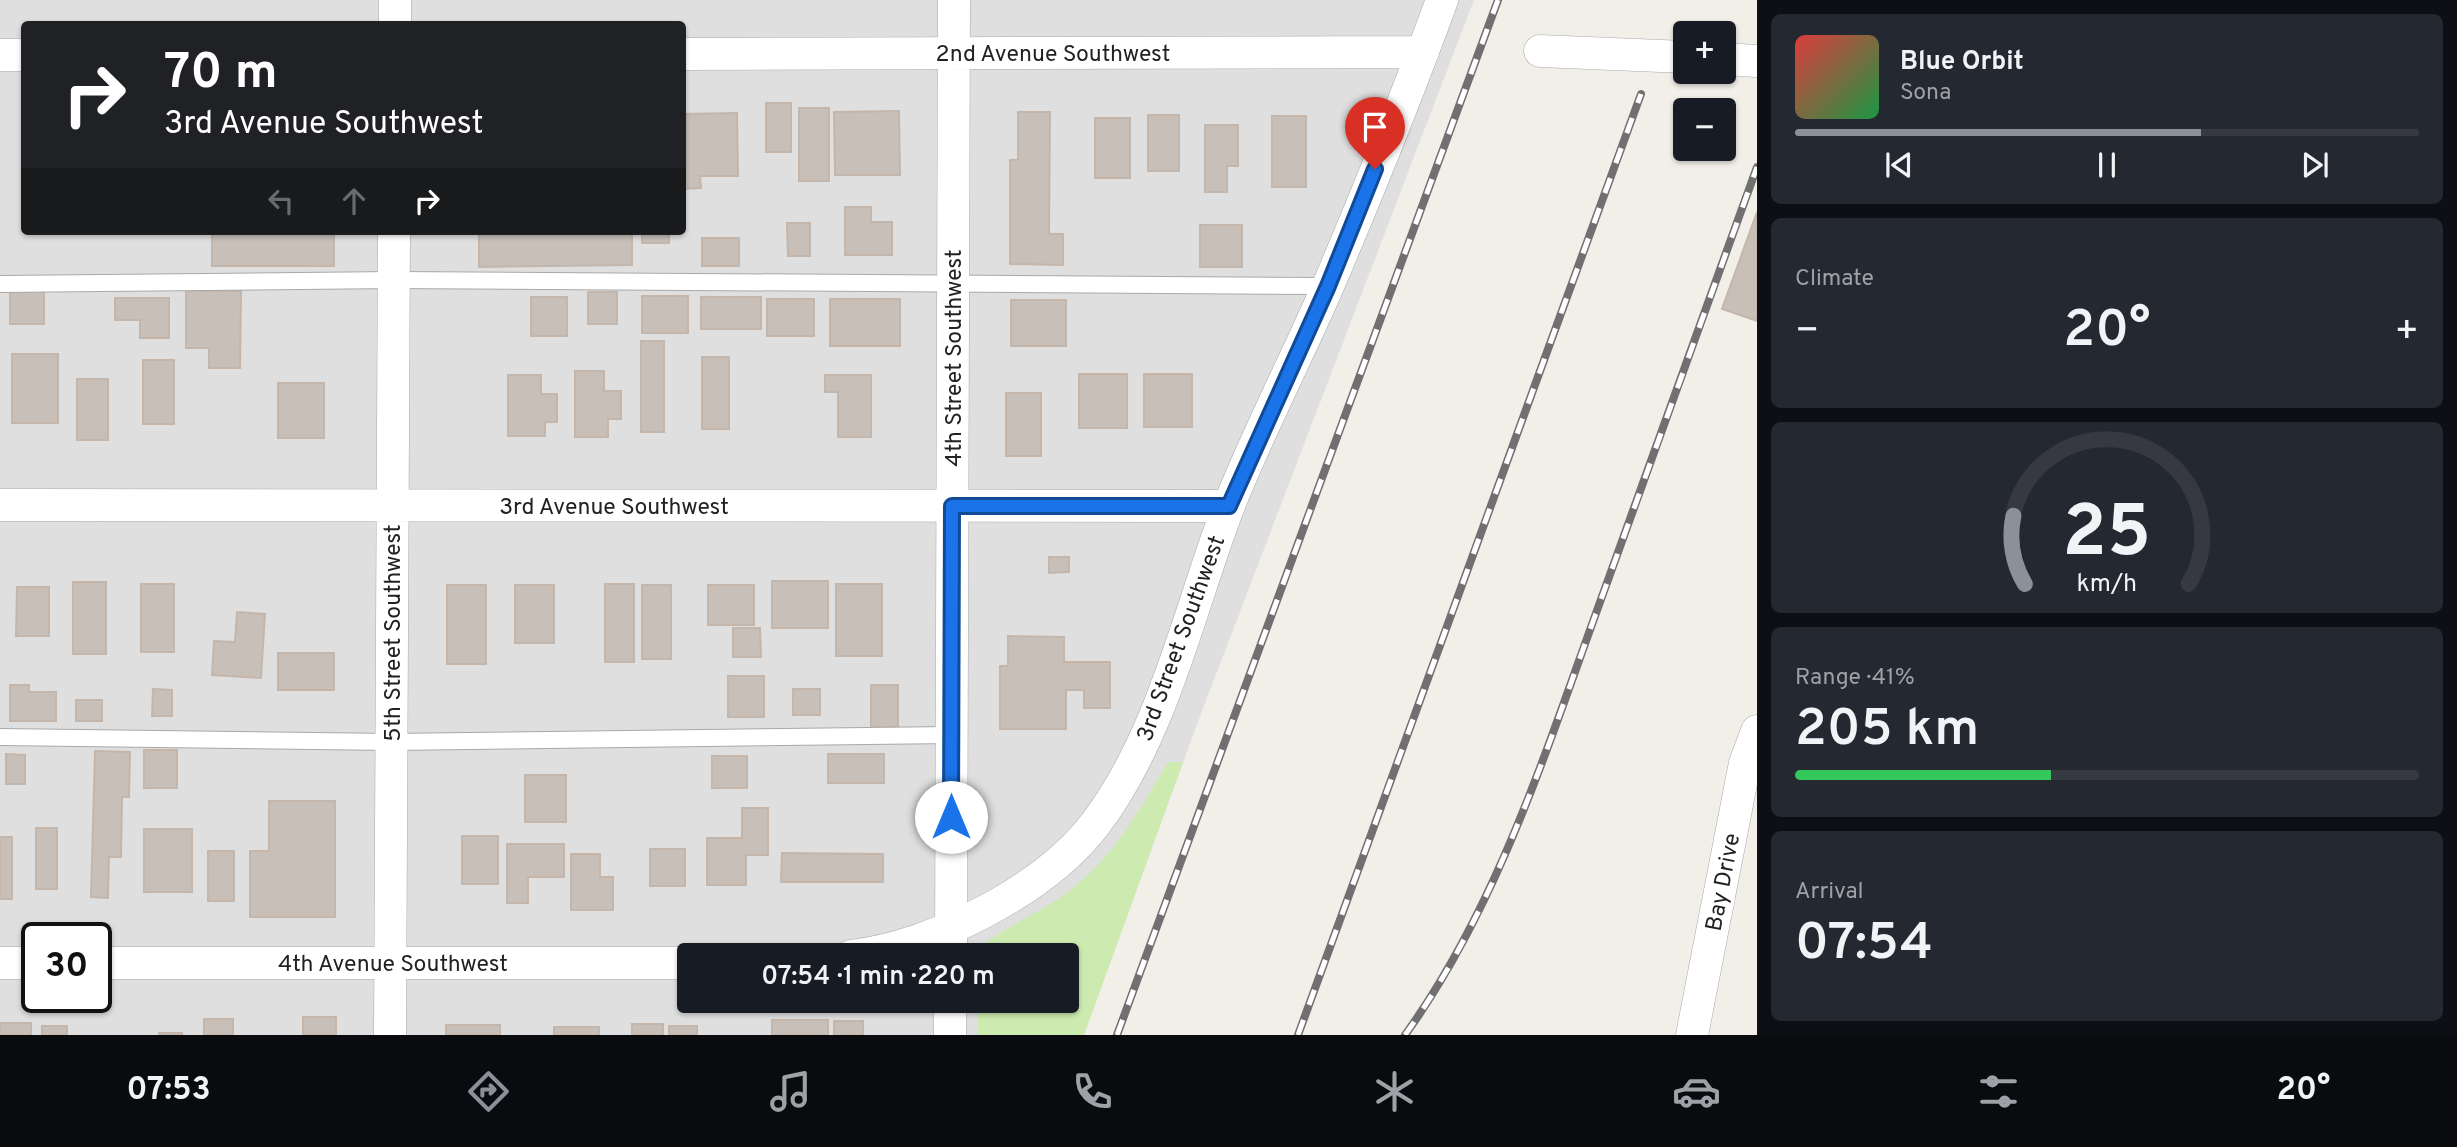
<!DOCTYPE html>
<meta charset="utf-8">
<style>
:root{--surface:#171b24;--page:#242831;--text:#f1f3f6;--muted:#9ea1a6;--line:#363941;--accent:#8c9099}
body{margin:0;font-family:Overpass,sans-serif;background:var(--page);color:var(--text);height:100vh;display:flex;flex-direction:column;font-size:26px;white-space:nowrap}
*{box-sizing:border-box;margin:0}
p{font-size:23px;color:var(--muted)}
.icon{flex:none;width:38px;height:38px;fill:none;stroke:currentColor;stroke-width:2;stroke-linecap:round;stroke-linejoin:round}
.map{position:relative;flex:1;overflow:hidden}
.sheet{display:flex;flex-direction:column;gap:14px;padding:14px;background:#0d0f14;width:700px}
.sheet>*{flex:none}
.top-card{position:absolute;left:21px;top:21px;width:665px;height:214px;border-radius:7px;box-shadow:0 2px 5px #0004;background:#202124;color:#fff;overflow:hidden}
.fabs{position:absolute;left:1673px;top:21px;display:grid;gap:14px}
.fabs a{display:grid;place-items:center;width:63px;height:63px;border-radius:7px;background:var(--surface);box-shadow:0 2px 5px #0004;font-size:35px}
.speed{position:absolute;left:21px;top:922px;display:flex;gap:14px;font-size:35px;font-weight:700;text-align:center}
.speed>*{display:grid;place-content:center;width:91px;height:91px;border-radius:50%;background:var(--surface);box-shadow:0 2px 5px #0004;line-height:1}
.speed .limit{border:4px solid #111;border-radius:10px;background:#fff;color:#111}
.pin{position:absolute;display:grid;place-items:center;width:60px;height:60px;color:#fff;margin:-72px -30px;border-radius:50% 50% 50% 0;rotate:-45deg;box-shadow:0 0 7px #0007}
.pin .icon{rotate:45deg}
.me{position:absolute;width:77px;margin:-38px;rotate:0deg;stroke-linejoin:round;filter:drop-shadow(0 0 5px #0008)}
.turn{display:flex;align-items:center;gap:24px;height:147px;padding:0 28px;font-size:32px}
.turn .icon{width:91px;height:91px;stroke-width:2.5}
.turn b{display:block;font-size:49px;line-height:60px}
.lanes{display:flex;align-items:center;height:66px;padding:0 28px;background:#0003;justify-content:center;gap:35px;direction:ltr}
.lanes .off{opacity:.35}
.big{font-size:52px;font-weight:600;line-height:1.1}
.sheet .widget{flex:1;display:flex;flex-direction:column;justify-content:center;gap:10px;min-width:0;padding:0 24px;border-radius:10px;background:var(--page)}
.sheet .dial{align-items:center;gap:0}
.dial svg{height:182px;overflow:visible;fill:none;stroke:var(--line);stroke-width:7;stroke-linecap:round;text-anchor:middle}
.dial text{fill:var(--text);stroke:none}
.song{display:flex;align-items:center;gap:21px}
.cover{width:84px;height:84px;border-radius:10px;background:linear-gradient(135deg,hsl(0 70% 55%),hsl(140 70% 35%))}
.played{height:7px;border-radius:4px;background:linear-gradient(90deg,var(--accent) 65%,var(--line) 65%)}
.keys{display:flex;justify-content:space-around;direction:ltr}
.heat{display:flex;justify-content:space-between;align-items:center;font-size:38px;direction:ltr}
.charge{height:10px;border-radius:5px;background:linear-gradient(90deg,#34c759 41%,var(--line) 0)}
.trip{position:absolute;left:677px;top:943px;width:402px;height:70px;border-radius:7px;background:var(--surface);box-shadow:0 2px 5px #0004;font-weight:600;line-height:70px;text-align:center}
.menu{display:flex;height:112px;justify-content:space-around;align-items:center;background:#090b0e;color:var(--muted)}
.menu .icon{width:49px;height:49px}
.menu .on{color:var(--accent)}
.menu b{font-size:32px;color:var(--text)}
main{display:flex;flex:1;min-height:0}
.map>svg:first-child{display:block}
.residential{fill:#e0dfdf;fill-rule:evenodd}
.grass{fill:#cdebb0}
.building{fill:#c7bfb8;stroke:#c4b6ab;stroke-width:2}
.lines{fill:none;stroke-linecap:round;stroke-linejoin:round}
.service-casing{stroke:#a9a9a9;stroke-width:18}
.minor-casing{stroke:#a9a9a9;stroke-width:33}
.service{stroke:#fff;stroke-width:16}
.minor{stroke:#fff;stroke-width:32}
.rail-casing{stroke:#707070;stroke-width:8}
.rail{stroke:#fff;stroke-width:5;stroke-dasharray:16;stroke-linecap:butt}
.route-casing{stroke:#114b97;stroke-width:18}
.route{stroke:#1a73e8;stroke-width:12}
.labels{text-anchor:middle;stroke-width:7;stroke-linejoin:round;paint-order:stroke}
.street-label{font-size:23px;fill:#222;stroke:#fff}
</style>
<main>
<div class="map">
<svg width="1757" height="1035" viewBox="0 0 1757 1035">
<rect width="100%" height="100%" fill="#f2efe9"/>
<!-- residential -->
<path class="residential" d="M0 0H1474L1199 719 1084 1035H0ZM24 24H682V231H24ZM37 938H96V998H37ZM690 956H1068V1001H690Z"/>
<!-- grass -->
<path class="grass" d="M1168 762H1183L1084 1035H978V1001H1068V956L977 955V949C1006 926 1040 913 1069 891 1114 857 1140 809 1168 762Z"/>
<!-- building -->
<path class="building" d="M766 103H791V152H766Z
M799 108H829V181H799Z
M899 111 900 175H835L834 112Z
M1018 112H1050L1049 234H1063V265L1010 264V160H1018Z
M737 113 738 176H700L701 188 682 189V114Z
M1148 115H1179V171H1148Z
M1272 116H1306V187H1272Z
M1095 118H1130V178H1095Z
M1205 125H1238V166H1227V192H1205Z
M845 207H871V222H892V255H845Z
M1757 212V321L1722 309Z
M787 223H810V256H788Z
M1200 225H1242V267H1200Z
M212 231H334V266H212Z
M479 231H632V265L479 267Z
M642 231H669V243H642Z
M702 238H739V266H702Z
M10 290H44V324H10Z
M186 291H241L240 368H209V348H186Z
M588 292H617V324H588Z
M642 296H688V333H642Z
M531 297H567V336H531Z
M701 297H761V329H701Z
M115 298H169V338H140V320H115Z
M767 299H814V336H767Z
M830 299H900V346H830Z
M1011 300H1066V346H1011Z
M641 341H664V432H641Z
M12 354H58V423H12Z
M702 357H729V429H702Z
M143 360H174V424H143Z
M575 371H604V391H621V419H608V437H575Z
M1079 374H1127V428H1079Z
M1144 374H1192V427H1144Z
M508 375H541V394H557V422H545V436H508Z
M825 375H871V437H838V392H825Z
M77 379H108V440H77Z
M278 383H324V438H278Z
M1006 393H1041V456H1006Z
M1049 557H1069V572L1049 573Z
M772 581H828V628H772Z
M73 582H106V654H73Z
M141 584H174V652H141Z
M605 584H634V662H605Z
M836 584H882V656H836Z
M447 585H486V664H447Z
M515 585H554V643H515Z
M642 585H671V659H642Z
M708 585H754V625H708Z
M17 587H49V636H16Z
M237 612 265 614 261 678 212 675 214 641 235 642Z
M733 628H760L761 657H733Z
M1008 636 1064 637V662H1110V708H1084V690H1066V729H1000V666H1008Z
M278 653H334V690H278Z
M728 676H764V717H728Z
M10 685H29V692H56V721H10Z
M871 685H898V727H871Z
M153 689 172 690V716H152Z
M793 689H820V715H793Z
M76 700H102V721H76Z
M144 750H177V788H144Z
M95 751 130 752 129 797H122L121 857H109L108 898 91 897Z
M6 754 25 755V784H6Z
M828 754H884V783H828Z
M712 756H747V788H712Z
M525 775H566V822H525Z
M269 801H335V917H250V851H269Z
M742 808H768V855H746V885H707V838H742Z
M36 828H57V889H36Z
M144 829H192V892H144Z
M462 836H498V884H462Z
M0 837H12V899H0Z
M507 844H564V877H528V903H507Z
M650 849H685V886H650Z
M208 851H234V901H208Z
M782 853 883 854V882H781Z
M571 854H600V877H613V910H571Z
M303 1017H336V1035H303Z
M204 1019H233V1035H204Z
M772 1020H828V1035H772Z
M834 1021H863V1035H834Z
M0 1023H31V1035H0Z
M632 1024H663V1035H632Z
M446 1025H500V1035H446Z
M42 1026H67V1035H42Z
M669 1026H697V1035H669Z
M554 1027H599V1035H554Z
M159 1033H182V1035H159Z"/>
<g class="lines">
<!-- service casing -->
<g class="service-casing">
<path id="service" d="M0 284 394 280 1327 286
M0 737 391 742 952 735"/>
</g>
<!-- minor casing -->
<g class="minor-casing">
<path id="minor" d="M395 24V0
M1540 51 1685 57
M682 54 1423 52
M0 55H24
M1724 59 1757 61
M0 505 1229 506
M851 956C934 946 1044 891 1096 823 1163 734 1189 610 1228 508 1258 432 1296 360 1328 286 1368 192 1407 96 1442 0
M951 956 954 0
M0 963H37
M96 963H690
M390 1035 394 231
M950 1035V1001
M1692 1035 1745 763 1757 731"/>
</g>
<!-- service -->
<use href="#service" class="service"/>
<!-- minor -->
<use href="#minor" class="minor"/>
<!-- rail casing -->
<g class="rail-casing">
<path id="rail" d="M1117 1035 1498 0
M1298 1035 1641 94
M1405 1035C1495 910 1543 760 1595 616 1649 467 1703 317 1757 167"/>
</g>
<!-- rail -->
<use href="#rail" class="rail"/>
</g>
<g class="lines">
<!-- route casing -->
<g class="route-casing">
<path id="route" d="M951 817 952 506H1229L1328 286 1375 169"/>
</g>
<!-- route -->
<use href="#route" class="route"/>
</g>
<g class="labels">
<!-- street labels -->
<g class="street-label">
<text x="1053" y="61">2nd Avenue Southwest</text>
<text transform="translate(953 358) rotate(-90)" y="8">4th Street Southwest</text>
<text x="614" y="514">3rd Avenue Southwest</text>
<text transform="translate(392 633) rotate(-90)" y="8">5th Street Southwest</text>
<text transform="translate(1180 638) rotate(-70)" y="8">3rd Street Southwest</text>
<text transform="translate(1722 882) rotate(-79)" y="8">Bay Drive</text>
<text x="393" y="971">4th Avenue Southwest</text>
</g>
</g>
</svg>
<div class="fabs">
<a>+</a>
<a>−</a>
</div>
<div class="speed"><div class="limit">30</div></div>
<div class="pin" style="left:1375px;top:169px;background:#d93025"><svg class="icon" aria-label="arrive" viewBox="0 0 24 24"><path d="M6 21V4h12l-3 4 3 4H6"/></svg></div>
<svg class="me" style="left:951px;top:817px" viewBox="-20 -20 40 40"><circle r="19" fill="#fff"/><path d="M0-13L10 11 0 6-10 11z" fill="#1a73e8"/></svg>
<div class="trip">07:54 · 1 min · 220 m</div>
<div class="top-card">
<div class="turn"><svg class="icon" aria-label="right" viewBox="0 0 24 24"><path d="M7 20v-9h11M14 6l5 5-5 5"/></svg><div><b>70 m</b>3rd Avenue Southwest</div></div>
<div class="lanes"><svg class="icon off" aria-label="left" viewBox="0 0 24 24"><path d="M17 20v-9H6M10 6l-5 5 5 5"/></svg><svg class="icon off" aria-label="ahead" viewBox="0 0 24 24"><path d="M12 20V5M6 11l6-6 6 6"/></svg><svg class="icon" aria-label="right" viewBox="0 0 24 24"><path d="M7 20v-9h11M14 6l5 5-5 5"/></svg></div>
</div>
</div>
<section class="sheet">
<div class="widget">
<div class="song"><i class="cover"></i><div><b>Blue Orbit</b><p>Sona</p></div></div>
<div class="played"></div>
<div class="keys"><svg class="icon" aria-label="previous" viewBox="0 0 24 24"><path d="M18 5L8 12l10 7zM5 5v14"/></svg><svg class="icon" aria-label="pause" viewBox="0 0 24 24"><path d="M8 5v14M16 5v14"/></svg><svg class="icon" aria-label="next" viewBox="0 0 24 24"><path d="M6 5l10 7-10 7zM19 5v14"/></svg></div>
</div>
<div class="widget"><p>Climate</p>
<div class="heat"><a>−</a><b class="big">20°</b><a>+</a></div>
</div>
<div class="widget dial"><svg viewBox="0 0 100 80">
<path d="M14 69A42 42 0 1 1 86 69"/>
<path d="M14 69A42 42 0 0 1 9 39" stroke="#8c9099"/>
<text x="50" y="56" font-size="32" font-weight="700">25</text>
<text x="50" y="72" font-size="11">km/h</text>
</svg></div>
<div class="widget"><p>Range · 41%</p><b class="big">205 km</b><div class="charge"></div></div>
<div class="widget"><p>Arrival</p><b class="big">07:54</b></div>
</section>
</main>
<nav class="menu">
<b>07:53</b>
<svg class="icon on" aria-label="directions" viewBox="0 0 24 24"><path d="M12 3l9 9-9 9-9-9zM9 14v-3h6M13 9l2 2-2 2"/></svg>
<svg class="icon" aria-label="music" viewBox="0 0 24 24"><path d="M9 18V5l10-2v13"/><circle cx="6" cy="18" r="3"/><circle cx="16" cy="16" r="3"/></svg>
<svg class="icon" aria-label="phone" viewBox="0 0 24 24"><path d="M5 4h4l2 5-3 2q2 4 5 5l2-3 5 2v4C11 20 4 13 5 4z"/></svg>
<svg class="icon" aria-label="climate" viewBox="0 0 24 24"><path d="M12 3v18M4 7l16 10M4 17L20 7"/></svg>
<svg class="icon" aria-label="car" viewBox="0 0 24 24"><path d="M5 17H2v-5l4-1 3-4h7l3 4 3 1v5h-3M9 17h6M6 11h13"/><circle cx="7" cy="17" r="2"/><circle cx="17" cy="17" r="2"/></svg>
<svg class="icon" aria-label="filters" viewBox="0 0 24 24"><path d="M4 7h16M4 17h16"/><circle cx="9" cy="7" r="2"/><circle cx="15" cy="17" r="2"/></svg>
<b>20°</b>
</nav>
